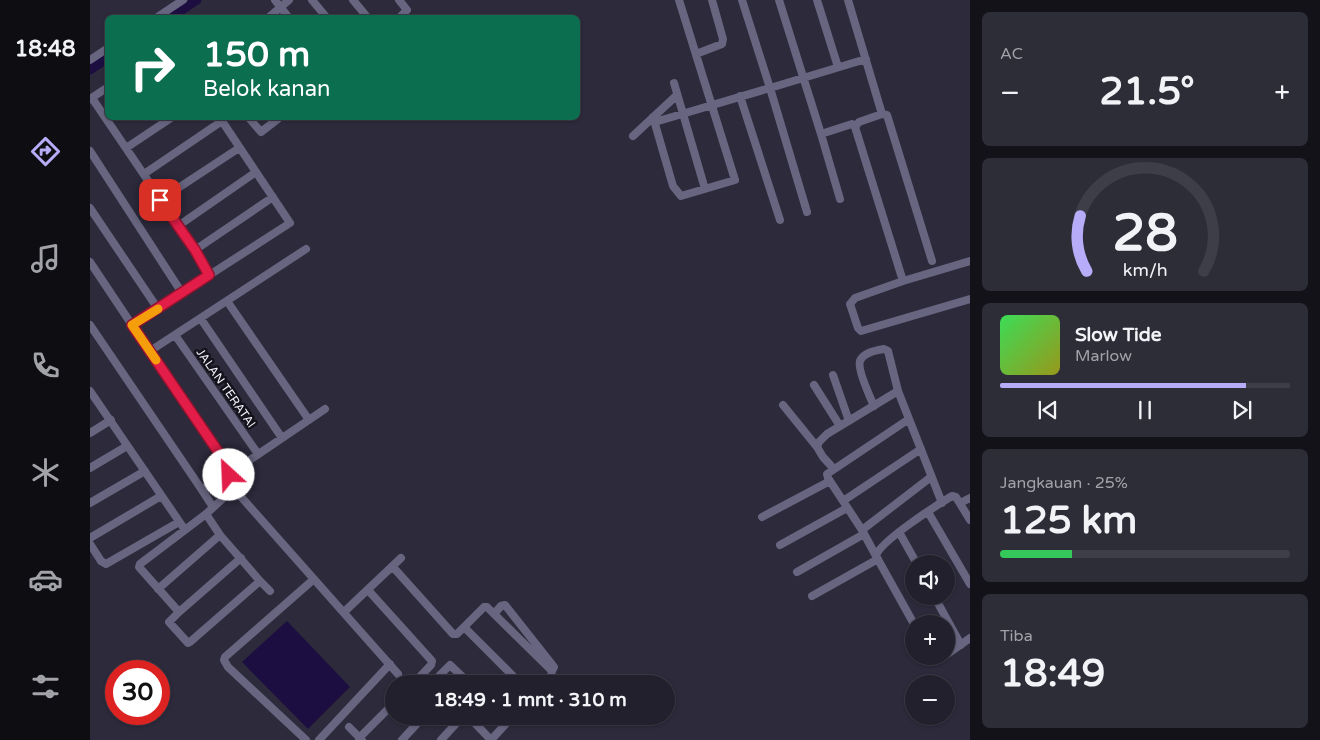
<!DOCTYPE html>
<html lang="id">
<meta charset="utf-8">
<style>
:root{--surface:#21202c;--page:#2d2d38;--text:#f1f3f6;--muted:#a2a3a9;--line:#3e3e48;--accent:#b6acf8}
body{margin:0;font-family:"Varela Round",sans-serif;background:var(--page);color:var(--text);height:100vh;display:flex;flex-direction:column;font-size:19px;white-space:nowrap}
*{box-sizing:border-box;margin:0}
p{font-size:16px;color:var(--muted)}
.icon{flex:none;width:28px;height:28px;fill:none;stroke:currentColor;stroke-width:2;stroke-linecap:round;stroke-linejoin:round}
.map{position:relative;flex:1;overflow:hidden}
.details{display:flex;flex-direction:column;gap:12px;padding:12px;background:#121218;width:350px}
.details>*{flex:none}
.banner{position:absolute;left:15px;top:15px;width:475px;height:105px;border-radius:8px;box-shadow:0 1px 4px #0004,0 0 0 1px var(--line);background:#0b6e4f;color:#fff;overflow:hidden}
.fabs{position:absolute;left:815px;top:555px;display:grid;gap:10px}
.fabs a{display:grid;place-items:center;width:50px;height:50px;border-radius:50%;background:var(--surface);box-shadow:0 1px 4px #0004,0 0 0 1px var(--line);font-size:25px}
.speed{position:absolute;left:15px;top:660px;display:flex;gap:10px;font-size:25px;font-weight:700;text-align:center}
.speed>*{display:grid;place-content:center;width:65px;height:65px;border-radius:50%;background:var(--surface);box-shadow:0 1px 4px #0004,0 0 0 1px var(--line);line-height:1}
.speed .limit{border:8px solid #d22;background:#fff;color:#111}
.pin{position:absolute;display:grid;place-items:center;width:42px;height:42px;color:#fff;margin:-21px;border-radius:10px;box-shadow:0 2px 8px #0006}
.me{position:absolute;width:55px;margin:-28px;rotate:335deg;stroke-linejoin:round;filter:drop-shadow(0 0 4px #0008)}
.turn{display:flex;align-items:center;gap:18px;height:105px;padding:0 15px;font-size:22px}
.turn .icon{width:65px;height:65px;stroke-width:2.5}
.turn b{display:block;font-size:35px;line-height:42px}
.big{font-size:38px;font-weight:700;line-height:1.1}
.details .widget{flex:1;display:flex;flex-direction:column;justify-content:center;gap:8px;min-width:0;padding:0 18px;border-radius:8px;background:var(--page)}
.details .dial{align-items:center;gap:0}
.dial svg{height:130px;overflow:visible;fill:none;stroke:var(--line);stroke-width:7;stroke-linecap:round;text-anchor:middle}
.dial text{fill:var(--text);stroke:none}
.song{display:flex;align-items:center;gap:15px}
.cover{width:60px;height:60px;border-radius:8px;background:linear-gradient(135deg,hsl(130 70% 55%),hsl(60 70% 35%))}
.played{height:5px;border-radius:2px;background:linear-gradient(90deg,var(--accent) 85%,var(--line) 85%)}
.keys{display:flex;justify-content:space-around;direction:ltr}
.heat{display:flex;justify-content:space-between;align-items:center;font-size:28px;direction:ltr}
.charge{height:8px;border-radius:4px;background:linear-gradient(90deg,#34c759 25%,var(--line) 0)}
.trip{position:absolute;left:295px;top:675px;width:290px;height:50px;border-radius:25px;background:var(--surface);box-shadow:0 1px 4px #0004,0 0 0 1px var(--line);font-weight:700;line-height:50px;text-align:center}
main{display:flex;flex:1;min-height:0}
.dock{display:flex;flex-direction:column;width:90px;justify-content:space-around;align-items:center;background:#0d0d12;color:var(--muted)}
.dock .icon{width:35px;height:35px}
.dock .selected{color:var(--accent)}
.dock b{font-size:22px;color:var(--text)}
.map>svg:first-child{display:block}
.water{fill:#1c0e41}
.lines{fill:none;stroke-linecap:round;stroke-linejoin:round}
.canal{stroke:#1c0e41;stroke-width:9}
.street{stroke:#686580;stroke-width:8}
.route-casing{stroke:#92132f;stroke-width:12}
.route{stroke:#e11d48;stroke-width:9}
.slow{stroke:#f59e0b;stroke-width:9}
.labels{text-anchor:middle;stroke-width:5;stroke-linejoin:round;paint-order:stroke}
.street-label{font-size:12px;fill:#f4f3fe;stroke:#14131b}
</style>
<main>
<nav class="dock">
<b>18:48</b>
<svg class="icon selected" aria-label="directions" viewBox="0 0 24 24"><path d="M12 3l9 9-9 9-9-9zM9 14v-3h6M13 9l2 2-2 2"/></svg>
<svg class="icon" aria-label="music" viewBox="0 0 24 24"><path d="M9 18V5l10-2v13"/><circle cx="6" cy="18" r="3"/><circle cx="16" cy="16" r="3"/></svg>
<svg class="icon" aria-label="phone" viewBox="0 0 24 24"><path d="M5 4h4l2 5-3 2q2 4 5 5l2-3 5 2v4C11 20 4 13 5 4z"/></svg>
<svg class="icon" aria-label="climate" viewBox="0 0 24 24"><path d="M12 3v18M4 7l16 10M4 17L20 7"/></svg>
<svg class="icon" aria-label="car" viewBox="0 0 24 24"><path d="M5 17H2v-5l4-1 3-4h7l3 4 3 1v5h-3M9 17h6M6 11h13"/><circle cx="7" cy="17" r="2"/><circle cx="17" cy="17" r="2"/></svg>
<svg class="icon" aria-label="filters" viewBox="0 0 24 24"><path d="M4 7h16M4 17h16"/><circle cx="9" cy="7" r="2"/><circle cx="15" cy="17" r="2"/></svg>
</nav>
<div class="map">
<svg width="880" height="740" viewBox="0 0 880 740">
<rect width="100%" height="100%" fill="#2c2a3b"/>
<!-- water -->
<path class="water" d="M197 621 260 687 218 729 152 662Z"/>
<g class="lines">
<!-- canal -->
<path class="canal" d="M80 18 107 0
M0 70 18 58"/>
<!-- street -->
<path class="street" d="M185 0 199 18
M222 0 237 18
M263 0 278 18
M689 0 731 134 762 124 765 127 813 281 880 261
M727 0 748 67
M758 0 792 114 797 115 842 261
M66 18 93 0
M178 18 199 0
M309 18 317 10 309 0
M606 54 632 44 633 39 622 0
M0 60 18 48
M584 83 615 189
M650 96 690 220
M2 98 105 250 119 275
M0 99 18 87
M563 117 583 186 591 196 645 180 589 0
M159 118 171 132 189 118
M565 122 680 88 652 0
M765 127 769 122 792 114
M731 134 750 199
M543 136 587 95
M36 148 81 118
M0 151 92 293
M54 174 132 121
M70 200 149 148
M0 208 68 309
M717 212 680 88 776 59
M88 226 166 172
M105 250 183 197
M0 262 42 325 200 223 130 118
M813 281 765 298 760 304 768 328 771 331 880 299
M137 301 219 420
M111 319 192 438
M0 325 112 490 132 476 137 477 145 490
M42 325 142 472 137 477
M85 335 168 454
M60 351 216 249
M743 375 759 421
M724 385 750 426
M0 391 95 530
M693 405 727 447
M784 406C780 397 767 369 770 361 773 353 787 350 794 349L798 351 808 391 852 503
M0 433 21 420
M0 468 37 446
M744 469 733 457 727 447 729 442 737 434 808 391
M142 472 235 409
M112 490 123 507
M753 501 831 449
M0 503 55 471
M870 503 880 498
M838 512 880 584
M116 514 130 535 170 581
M672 517 740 481
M772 530 841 477
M809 532 827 564
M0 538 71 496
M0 544 11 561 16 564 89 522
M690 545 757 508
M786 556 772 530 738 478 737 474 819 419
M303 567 363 634H367L394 607H397L462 671 461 676 454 684
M707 572 774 534
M68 589 130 535
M278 590 342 661 341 665 323 684
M180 591 170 581 100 642 98 643 79 622 89 612 49 567 50 564 116 514 141 491 145 490 308 674
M722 596 788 559
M844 596 871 645
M89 612 151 558
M254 612 311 558
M404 614 411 606 415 605 464 667 462 671
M824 624 786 556C789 542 847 505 862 496L866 497 880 520
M374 627 431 684
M856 655 880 638
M843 656 846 660 854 656
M344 681 360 665 380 684
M378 716 401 740
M259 727 272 740
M269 738 304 703
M216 740 138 667 134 660 135 657 224 579
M229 740 300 664
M312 740 334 716
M351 740 373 716
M401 740 423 716"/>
</g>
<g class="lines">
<!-- route casing -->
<g class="route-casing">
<path id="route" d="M70 200 105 250 119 275 42 325 142 472 139 475"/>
</g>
<!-- route -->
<use href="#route" class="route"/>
<!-- slow -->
<path class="slow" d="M66 360 42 325 68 309"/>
</g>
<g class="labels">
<!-- street labels -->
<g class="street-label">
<text transform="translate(136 388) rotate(55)" y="4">JALAN TERATAI</text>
</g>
</g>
</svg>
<div class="fabs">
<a><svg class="icon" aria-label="sound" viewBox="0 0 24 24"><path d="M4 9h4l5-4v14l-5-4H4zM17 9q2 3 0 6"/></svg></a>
<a>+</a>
<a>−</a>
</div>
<div class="speed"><div class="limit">30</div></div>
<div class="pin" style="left:70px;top:200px;background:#d93025"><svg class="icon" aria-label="arrive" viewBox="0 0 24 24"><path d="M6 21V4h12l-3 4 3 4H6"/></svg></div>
<svg class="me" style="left:139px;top:475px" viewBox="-20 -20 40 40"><circle r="19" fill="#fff"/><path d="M0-13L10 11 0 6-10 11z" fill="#e11d48"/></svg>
<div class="trip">18:49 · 1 mnt · 310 m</div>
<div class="banner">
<div class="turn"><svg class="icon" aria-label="right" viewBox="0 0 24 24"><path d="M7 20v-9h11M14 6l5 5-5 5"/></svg><div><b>150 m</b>Belok kanan</div></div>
</div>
</div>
<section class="details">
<div class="widget"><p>AC</p>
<div class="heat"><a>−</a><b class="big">21.5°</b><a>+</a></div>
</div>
<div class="widget dial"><svg viewBox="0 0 100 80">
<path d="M14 69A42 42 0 1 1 86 69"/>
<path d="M14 69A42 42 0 0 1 10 35" stroke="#b6acf8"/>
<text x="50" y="56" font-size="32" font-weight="700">28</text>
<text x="50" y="72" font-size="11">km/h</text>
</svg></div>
<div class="widget">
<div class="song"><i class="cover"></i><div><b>Slow Tide</b><p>Marlow</p></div></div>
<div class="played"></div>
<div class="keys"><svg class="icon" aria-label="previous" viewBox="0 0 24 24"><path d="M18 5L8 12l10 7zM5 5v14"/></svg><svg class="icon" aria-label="pause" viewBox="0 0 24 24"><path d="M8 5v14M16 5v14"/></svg><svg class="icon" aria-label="next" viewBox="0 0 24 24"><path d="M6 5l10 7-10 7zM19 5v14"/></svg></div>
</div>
<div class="widget"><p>Jangkauan · 25%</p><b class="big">125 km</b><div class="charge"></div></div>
<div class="widget"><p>Tiba</p><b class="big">18:49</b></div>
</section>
</main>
